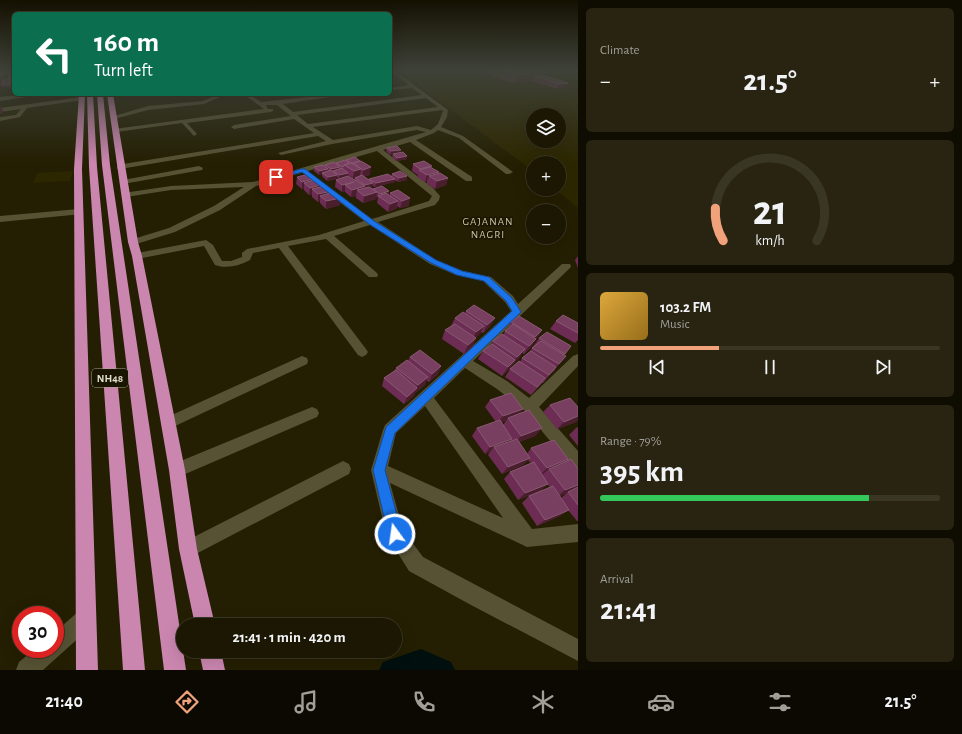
<!DOCTYPE html>
<meta charset="utf-8">
<style>
:root{--surface:#1b1702;--page:#282411;--text:#f1f3f6;--muted:#a09f99;--line:#393624;--accent:#f1a27b}
body{margin:0;font-family:"Alegreya Sans",sans-serif;background:var(--page);color:var(--text);height:100vh;display:flex;flex-direction:column;font-size:15px;white-space:nowrap}
*{box-sizing:border-box;margin:0}
p{font-size:13px;color:var(--muted)}
.icon{flex:none;width:22px;height:22px;fill:none;stroke:currentColor;stroke-width:2;stroke-linecap:round;stroke-linejoin:round}
.map{position:relative;flex:1;overflow:hidden}
.sheet{display:flex;flex-direction:column;gap:8px;padding:8px;background:#0f0d01;width:384px}
.sheet>*{flex:none}
.guide{position:absolute;left:12px;top:12px;width:380px;height:84px;border-radius:6px;box-shadow:0 4px 16px #0002,0 0 0 1px var(--line);background:#0b6e4f;color:#fff;overflow:hidden}
.tools{position:absolute;left:526px;top:108px;display:grid;gap:8px}
.tools a{display:grid;place-items:center;width:40px;height:40px;border-radius:50%;background:var(--surface);box-shadow:0 4px 16px #0002,0 0 0 1px var(--line);font-size:20px}
.speed{position:absolute;left:12px;top:606px;display:flex;gap:8px;font-size:20px;font-weight:700;text-align:center}
.speed>*{display:grid;place-content:center;width:52px;height:52px;border-radius:50%;background:var(--surface);box-shadow:0 4px 16px #0002,0 0 0 1px var(--line);line-height:1}
.speed .limit{border:6px solid #d22;background:#fff;color:#111}
.pin{position:absolute;display:grid;place-items:center;width:34px;height:34px;color:#fff;margin:-17px;border-radius:8px;box-shadow:0 2px 6px #0006}
.me{position:absolute;width:44px;margin:-22px;rotate:346deg;stroke-linejoin:round;filter:drop-shadow(0 0 3px #0008)}
.turn{display:flex;align-items:center;gap:14px;height:84px;padding:0 16px;font-size:18px}
.turn .icon{width:52px;height:52px;stroke-width:2.5}
.turn b{display:block;font-size:28px;line-height:34px}
.big{font-size:30px;font-weight:700;line-height:1.1}
.sheet .tile{flex:1;display:flex;flex-direction:column;justify-content:center;gap:6px;min-width:0;padding:0 14px;border-radius:6px;background:var(--page)}
.sheet .dial{align-items:center;gap:0}
.dial svg{height:104px;overflow:visible;fill:none;stroke:var(--line);stroke-width:7;stroke-linecap:round;text-anchor:middle}
.dial text{fill:var(--text);stroke:none}
.song{display:flex;align-items:center;gap:12px}
.cover{width:48px;height:48px;border-radius:6px;background:linear-gradient(135deg,hsl(40 70% 55%),hsl(40 70% 35%))}
.played{height:4px;border-radius:2px;background:linear-gradient(90deg,var(--accent) 35%,var(--line) 35%)}
.keys{display:flex;justify-content:space-around;direction:ltr}
.heat{display:flex;justify-content:space-between;align-items:center;font-size:22px;direction:ltr}
.charge{height:6px;border-radius:3px;background:linear-gradient(90deg,#34c759 79%,var(--line) 0)}
.trip{position:absolute;left:176px;top:618px;width:226px;height:40px;border-radius:20px;background:var(--surface);box-shadow:0 4px 16px #0002,0 0 0 1px var(--line);font-weight:700;line-height:40px;text-align:center}
.tab-bar{display:flex;height:64px;justify-content:space-around;align-items:center;background:#0b0901;color:var(--muted)}
.tab-bar .icon{width:28px;height:28px}
.tab-bar .active{color:var(--accent)}
.tab-bar b{font-size:18px;color:var(--text)}
main{display:flex;flex:1;min-height:0}
.map>svg:first-child{display:block}
.built{fill:#2d2700;fill-rule:evenodd}
.lines{fill:none;stroke-linecap:round;stroke-linejoin:round}
.canal{fill:#010f0f;fill-rule:evenodd}
.minor{fill:#575234;fill-rule:evenodd}
.highway{fill:#ca86af;fill-rule:evenodd}
.wall{fill:#6c2c53;fill-rule:evenodd}
.shaded-wall{fill:#4a1e2d}
.building{fill:#793f61;stroke:#895872}
.route{fill:#1a73e8;stroke:#114b97}
.labels{text-anchor:middle;stroke-width:3;stroke-linejoin:round;paint-order:stroke}
.far-neighbourhood-label{font-size:11px;letter-spacing:1px;fill:#ccc7a5;stroke:#1a1500}
.shield{fill:#1a1500;stroke:#a6a391;stroke-width:1}
.shield-label{font-size:11px;font-weight:bold;fill:#e2e0cf}
</style>
<main>
<div class="map">
<svg width="578" height="670" viewBox="0 0 578 670">
<rect width="100%" height="100%" fill="#241f02"/>
<!-- built -->
<path class="built" d="M397 70H578V208L555 189H559V163H533V171ZM533 115H559V141H533Z
M73 171 70 181 33 183 37 173Z"/>
<g class="lines">
<!-- canal -->
<path class="canal" d="M421 649 451 662 455 670H379L383 662Z"/>
<!-- minor -->
<path class="minor" d="M390 70H394L448 110 447 117 441 127 463 136 513 172 509 174H506L459 138 438 130 434 133 416 140 472 177V181H466L410 142 383 150 433 188 440 196 439 200 435 205 378 222 436 260 463 271 491 277 513 296 518 304 562 264H570L571 266 570 268 473 361 507 381 529 398 573 356 578 354V366L539 407 578 451V469L572 467 525 411 497 389 465 368 434 398 532 529 578 524V542L527 547 390 483 403 530 423 557 578 639V661L471 605 409 571 386 534 371 470 383 430 385 425 511 311 505 302 483 281 456 275 430 264 370 225 334 236 377 273 378 275 377 277H369L326 239 288 246 366 349 368 352 366 355 362 357 358 355 279 248 253 253 250 260C239 266 227 269 215 265L204 246 137 259 132 256 137 253 206 240 213 245 222 261H231L242 257V253L247 249 319 235 364 221 316 184 315 182 319 180 372 219 429 201 432 196 427 192 377 151 256 186 220 210 175 232 133 245 128 242 130 240 169 228 214 206 244 187 171 190 126 197H123V193L171 186 253 182 426 132 417 130 332 144 281 155 278 153 326 141 318 136 120 169H117V165L314 133 294 119 234 129 231 127 234 125 291 116 277 105H266L268 109H273V111L271 112 187 123 197 134 194 136 182 123 116 132 114 131V129L264 109 243 94H249L261 102 335 94H350L283 104 293 112 422 95 412 88 390 90V88L409 85ZM426 98 438 107 308 124 297 115ZM442 110 443 111 438 124 431 130 417 126 333 140 313 127ZM425 406 503 518 388 466 396 433Z
M14 80V82L0 83V81Z
M29 94H45L0 101V97Z
M213 94H219L222 96 204 104 148 110 114 119 111 117 148 106 203 101 215 96Z
M81 97 83 98V100L27 108 20 117 0 121V117L16 115 21 109 0 112V108Z
M199 166 203 168 202 170 123 184 119 182 123 180Z
M79 209 82 210 83 212 82 214 0 222V216Z
M302 356 307 358 308 361 307 364 173 427 168 429 163 427 161 423 163 419Z
M312 407 317 409 319 413 317 417 183 475 177 478 171 475 169 470 171 465Z
M343 461 349 464 351 469 349 474 194 555 188 558 182 555 179 549 182 543Z
M86 608 93 611 96 618 93 625 43 670H16L19 662 35 649H55V632L79 611Z"/>
<!-- highway -->
<path class="highway" d="M79 94H85L82 169 98 670H76L74 169Z
M87 94H93L97 167 145 670H123L89 167Z
M97 94H103L110 165 186 670H164L102 165Z
M107 94H113L138 242 142 256 185 470 197 549 215 625H195L179 549 169 470 132 256 128 242Z
M199 651H221L225 670H203Z"/>
</g>
<!-- wall -->
<path class="wall" d="M488 70H540L545 76 568 83 565 88 557 89 532 81 514 83 486 74Z
M540 70H562V71L549 72Z
M387 148 400 153 407 159 396 161 392 157 393 154 390 155 386 151Z
M355 157 370 175 364 176 369 180V179L391 176 392 174 407 180 398 182 395 180V182L375 187 372 185V188L390 196V193L398 190 409 206 400 208 397 206 396 209 388 212 377 203 378 197 377 196 376 199 363 203 356 198V196L351 197 345 192V191L342 192 335 187 336 180H354L355 178H353L348 175 339 179 337 177V179L327 181 322 176V174L319 175 314 171V167L325 166V165L336 164V163L346 161V160Z
M413 164 431 168 439 172 438 174 448 178 446 185 435 189 427 184V181L425 182 417 177 418 175 412 171Z
M297 177 316 180 324 184 323 186 332 191V192L341 198 340 205 326 209 320 203V201L318 202 312 197V195H309L304 190V189H302L296 184Z
M578 256V268L575 260Z
M466 311 495 318 490 326 483 333 481 332 480 334 475 338H476L472 347 464 354 442 339 445 330 451 326 455 318 465 313Z
M556 321 578 323V340L575 343 550 329Z
M511 322 542 330 531 347 524 354 522 353 520 357 512 365 510 368 502 376 478 359 483 351 491 345 493 341 503 335 505 331 508 329Z
M539 338 571 346 564 355 566 356 559 364 553 372H552L543 383H542L531 395 505 377 510 369 520 362 522 358 530 351Z
M410 357 441 366 438 374 429 382 426 380 425 385 415 393 414 396 404 404 382 386 384 378 395 370 396 368 408 361Z
M490 400 523 409 519 414 542 428 535 436 519 442 527 454 531 448 566 462 578 469V521H577L568 510 560 516 537 526 522 503 529 496 550 487 547 484 540 491 518 500 504 479 510 472 531 463 528 460 523 465 502 474 488 455 490 452 485 454 472 436 477 428 496 422 485 407ZM506 421 503 425 501 422ZM567 493 561 498 560 496Z
M550 405 578 407V420L576 422 557 429 543 412Z
M578 427V446L569 435 576 428Z"/>
<!-- shaded-wall -->
<path class="shaded-wall" d="M5 70H7L6 76H5V81H2L3 83 2 85H1V86L0 89V74Z
M550 70H562V71L549 72Z
M547 72 544 79 534 76 532 81 514 83 517 75Z
M14 77V80H12V85H14V88H13L12 86V87L3 88 2 85 9 81 8 78Z
M568 83 565 88 557 89 559 84Z
M0 105 3 111 2 114H0Z
M401 150 400 153 390 155 391 151Z
M407 156V159L396 161 397 158Z
M432 166 430 173 420 171V169Z
M340 167 339 170 333 171V172H330L331 169Z
M371 167 370 175 362 177 363 170Z
M328 169V173H322V174L319 175V171Z
M361 169 360 177 353 178 354 171Z
M439 172 437 179 429 176 427 181 425 182 427 175Z
M348 173V176L339 179V175Z
M337 175V179L327 181 328 177Z
M407 176V180L398 182 399 178Z
M316 178 315 186 304 183V189H302V182Z
M448 178 446 185 435 189 437 181Z
M395 179V182L375 187 376 183Z
M354 182 345 185V191L342 192V185Z
M373 183 372 190H357L356 196 351 197 352 190 364 187 365 185Z
M324 184 323 192 312 189V195H309L310 188Z
M332 191 331 198 320 196V201L318 202V194Z
M389 191V195L380 197V194Z
M377 192 376 199 363 203 364 196Z
M341 198 340 205 326 209V201Z
M410 198 409 206 400 208 402 201Z
M398 201 396 209 388 212 390 204Z
M495 318 490 326 483 333 487 325Z
M484 326 480 334 472 341 476 332Z
M542 330 537 338 530 345 535 337Z
M476 338 472 347 464 354 468 345Z
M536 339 531 347 524 354 529 346Z
M525 349 520 357 512 365 517 357Z
M515 360 510 368 502 376 508 367Z
M441 366 438 374 429 382 432 374Z
M428 377 425 385 415 393 418 385Z
M417 388 414 396 404 404 407 397Z
M523 409 517 417 508 418 506 421 497 424 503 416Z
M578 416V420L576 422 557 429 564 422Z
M542 428 535 436 515 443 521 436Z
M512 439 506 446 494 447 490 452 485 454 490 447Z
M530 458 523 465 502 474 508 467Z
M568 459 561 466 549 469 543 474 540 475 547 468Z
M548 484 540 491 518 500 525 493Z
M578 485V488L557 497 565 490Z
M569 510 560 516 537 526 545 520Z"/>
<!-- building -->
<path class="building" d="M0 70H5L4 74 3 72H0Z
M10 70H14V77L8 78Z
M500 70H509L517 72 531 70H529H540L547 72 517 75Z
M0 72H3L2 75 0 76Z
M543 75 568 83 559 84 534 76Z
M11 79 10 85H2L3 80Z
M397 146 401 150 391 151 387 148Z
M403 152 407 156 397 158 393 154Z
M355 157 360 161 353 163V164L346 160Z
M345 160 349 163 344 165V166L342 167 336 163Z
M361 161 371 167 363 170 353 163Z
M424 161 432 166 420 169 413 164Z
M334 162 340 167 331 169 325 165Z
M352 163 361 169 354 171 344 165Z
M323 165 328 169 319 171 314 167Z
M430 167 439 172 427 175 419 170Z
M342 168 348 173 339 175 333 171Z
M331 170 337 175 328 177 322 173Z
M400 171 407 176 399 178 392 174Z
M440 173 448 178 437 181 429 176Z
M309 174 316 178 302 182 297 177Z
M388 174 395 179 376 183 369 179Z
M362 175 373 183 365 185 355 178Z
M348 176 365 186 352 190 345 185 354 182 342 185 336 180Z
M317 179 324 184 310 188 304 183Z
M325 186 332 191 318 194 312 189Z
M382 186 389 191 380 194 373 189Z
M369 187 377 192 364 196 357 190Z
M398 190 410 198 402 201 390 193Z
M333 192 341 198 326 201 320 196Z
M386 193 398 201 390 204 378 196Z
M474 305 495 318 487 325 466 311Z
M463 312 484 326 476 332 455 318Z
M563 315 578 323V333L556 321Z
M519 316 542 330 535 337 511 322Z
M455 324 476 338 468 345 445 330Z
M513 324 536 339 529 346 505 331Z
M547 332 571 346 565 354 539 338Z
M502 334 525 349 517 357 493 341Z
M541 341 566 356 559 364 532 348Z
M492 344 515 360 508 367 483 351Z
M420 350 441 366 432 374 410 357Z
M531 351 556 367 549 375 522 358Z
M407 360 428 377 418 385 396 368Z
M519 361 545 378 537 387 510 369Z
M396 370 417 388 407 397 384 378Z
M511 393 523 409 503 416 490 400Z
M570 398 578 407V416L564 422 550 405Z
M529 410 542 428 521 436 508 418Z
M500 420 512 439 490 447 477 428Z
M517 439 530 458 508 467 494 447Z
M554 440 568 459 547 468 531 448Z
M571 459 578 469V485L565 490 549 469Z
M534 462 548 484 525 493 510 472Z
M553 486 569 510 545 520 529 496Z
M578 487V505L568 492Z"/>
<!-- sky -->
<linearGradient id="sky" x2="0" y2="1"><stop stop-color="#141101"/><stop offset="0.43" stop-color="#3f4239"/><stop offset="1" stop-color="#3f4239" stop-opacity="0"/></linearGradient>
<rect width="578" height="163" fill="url(#sky)"/>
<!-- route -->
<path class="route" d="M301 169H305L374 221 436 260 462 271 489 277 512 298 521 312 395 433 385 470 402 534 400 538 395 540 390 538 388 534 373 470 386 427 512 311 506 301 484 281 457 275 431 263 369 224 302 172 276 179 274 177Z"/>
<g class="labels">
<!-- far-neighbourhood labels -->
<g class="far-neighbourhood-label">
<text x="488" y="225">GAJANAN<tspan x="488" dy="13">NAGRI</tspan></text>
</g>
<!-- shield labels -->
<rect class="shield" x="92" y="369" width="36" height="18" rx="3"/>
<g class="shield-label">
<text x="110" y="382">NH48</text>
</g>
</g>
</svg>
<div class="tools">
<a><svg class="icon" aria-label="layers" viewBox="0 0 24 24"><path d="M12 4l9 5-9 5-9-5zM3 14l9 5 9-5"/></svg></a>
<a>+</a>
<a>−</a>
</div>
<div class="speed"><div class="limit">30</div></div>
<div class="pin" style="left:276px;top:177px;background:#d93025"><svg class="icon" aria-label="arrive" viewBox="0 0 24 24"><path d="M6 21V4h12l-3 4 3 4H6"/></svg></div>
<svg class="me" style="left:395px;top:534px" viewBox="-20 -20 40 40"><circle r="17" fill="#1a73e8" stroke="#fff" stroke-width="3"/><path d="M0-11L8 9 0 5-8 9z" fill="#fff"/></svg>
<div class="trip">21:41 · 1 min · 420 m</div>
<div class="guide">
<div class="turn"><svg class="icon" aria-label="left" viewBox="0 0 24 24"><path d="M17 20v-9H6M10 6l-5 5 5 5"/></svg><div><b>160 m</b>Turn left</div></div>
</div>
</div>
<section class="sheet">
<div class="tile"><p>Climate</p>
<div class="heat"><a>−</a><b class="big">21.5°</b><a>+</a></div>
</div>
<div class="tile dial"><svg viewBox="0 0 100 80">
<path d="M14 69A42 42 0 1 1 86 69"/>
<path d="M14 69A42 42 0 0 1 8 44" stroke="#f1a27b"/>
<text x="50" y="56" font-size="32" font-weight="700">21</text>
<text x="50" y="72" font-size="11">km/h</text>
</svg></div>
<div class="tile">
<div class="song"><i class="cover"></i><div><b>103.2 FM</b><p>Music</p></div></div>
<div class="played"></div>
<div class="keys"><svg class="icon" aria-label="previous" viewBox="0 0 24 24"><path d="M18 5L8 12l10 7zM5 5v14"/></svg><svg class="icon" aria-label="pause" viewBox="0 0 24 24"><path d="M8 5v14M16 5v14"/></svg><svg class="icon" aria-label="next" viewBox="0 0 24 24"><path d="M6 5l10 7-10 7zM19 5v14"/></svg></div>
</div>
<div class="tile"><p>Range · 79%</p><b class="big">395 km</b><div class="charge"></div></div>
<div class="tile"><p>Arrival</p><b class="big">21:41</b></div>
</section>
</main>
<nav class="tab-bar">
<b>21:40</b>
<svg class="icon active" aria-label="directions" viewBox="0 0 24 24"><path d="M12 3l9 9-9 9-9-9zM9 14v-3h6M13 9l2 2-2 2"/></svg>
<svg class="icon" aria-label="music" viewBox="0 0 24 24"><path d="M9 18V5l10-2v13"/><circle cx="6" cy="18" r="3"/><circle cx="16" cy="16" r="3"/></svg>
<svg class="icon" aria-label="phone" viewBox="0 0 24 24"><path d="M5 4h4l2 5-3 2q2 4 5 5l2-3 5 2v4C11 20 4 13 5 4z"/></svg>
<svg class="icon" aria-label="climate" viewBox="0 0 24 24"><path d="M12 3v18M4 7l16 10M4 17L20 7"/></svg>
<svg class="icon" aria-label="car" viewBox="0 0 24 24"><path d="M5 17H2v-5l4-1 3-4h7l3 4 3 1v5h-3M9 17h6M6 11h13"/><circle cx="7" cy="17" r="2"/><circle cx="17" cy="17" r="2"/></svg>
<svg class="icon" aria-label="filters" viewBox="0 0 24 24"><path d="M4 7h16M4 17h16"/><circle cx="9" cy="7" r="2"/><circle cx="15" cy="17" r="2"/></svg>
<b>21.5°</b>
</nav>
